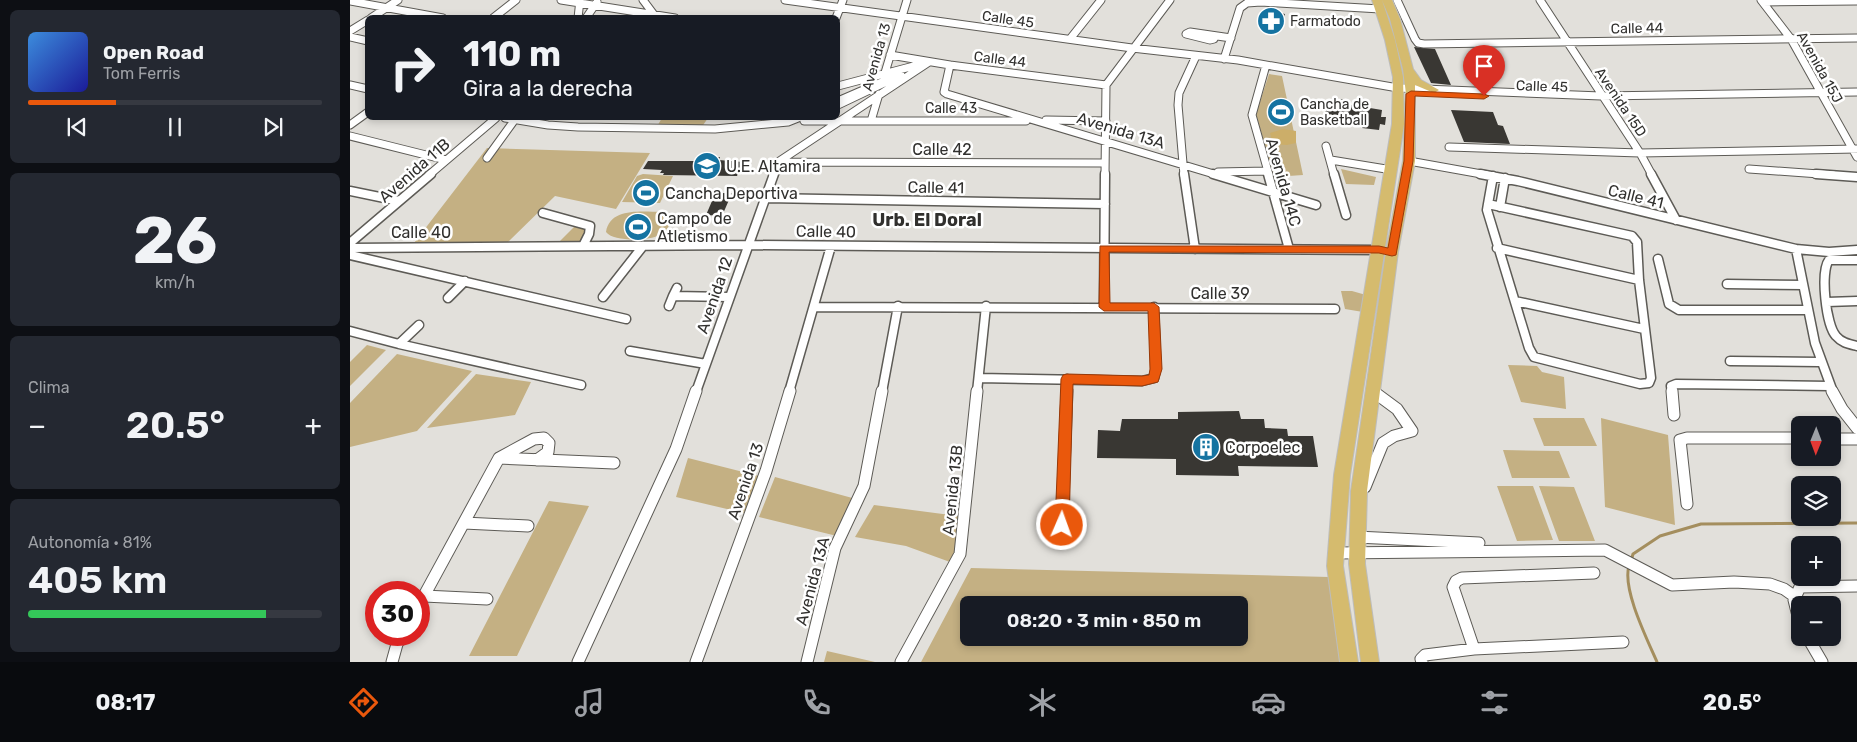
<!DOCTYPE html>
<html lang="es">
<meta charset="utf-8">
<style>
:root{--surface:#171b24;--page:#242831;--text:#f1f3f6;--muted:#9ea1a6;--line:#363941;--accent:#ea580c}
body{margin:0;font-family:Rubik,sans-serif;background:var(--page);color:var(--text);height:100vh;display:flex;flex-direction:column;font-size:19px;white-space:nowrap}
*{box-sizing:border-box;margin:0}
p{font-size:16px;color:var(--muted)}
.icon{flex:none;width:28px;height:28px;fill:none;stroke:currentColor;stroke-width:2;stroke-linecap:round;stroke-linejoin:round}
.map{position:relative;flex:1;overflow:hidden}
.side{display:flex;flex-direction:column;gap:10px;padding:10px;background:#0d0f14;width:350px}
.side>*{flex:none}
.hud{position:absolute;left:15px;top:15px;width:475px;height:105px;border-radius:8px;box-shadow:0 2px 8px #0003;background:#171b24;color:var(--text);overflow:hidden}
.needle{width:32px;rotate:181deg}
.controls{position:absolute;left:1441px;top:416px;display:grid;gap:10px}
.controls a{display:grid;place-items:center;width:50px;height:50px;border-radius:8px;background:var(--surface);box-shadow:0 2px 8px #0003;font-size:25px}
.speed{position:absolute;left:15px;top:581px;display:flex;gap:10px;font-size:25px;font-weight:700;text-align:center}
.speed>*{display:grid;place-content:center;width:65px;height:65px;border-radius:50%;background:var(--surface);box-shadow:0 2px 8px #0003;line-height:1}
.speed .limit{border:8px solid #d22;background:#fff;color:#111}
.pin{position:absolute;display:grid;place-items:center;width:42px;height:42px;color:#fff;margin:-51px -21px;border-radius:50% 50% 50% 0;rotate:-45deg;box-shadow:0 0 5px #0007}
.pin .icon{rotate:45deg}
.me{position:absolute;width:55px;margin:-28px;rotate:2deg;stroke-linejoin:round;filter:drop-shadow(0 0 4px #0008)}
.turn{display:flex;align-items:center;gap:18px;height:105px;padding:0 15px;font-size:22px}
.turn .icon{width:65px;height:65px;stroke-width:2.5}
.turn b{display:block;font-size:35px;line-height:42px}
.big{font-size:38px;font-weight:600;line-height:1.1}
.side .widget{flex:1;display:flex;flex-direction:column;justify-content:center;gap:8px;min-width:0;padding:0 18px;border-radius:8px;background:var(--page)}
.side .dial{align-items:center;gap:0}
.dial b{font-size:65px;line-height:1}
.song{display:flex;align-items:center;gap:15px}
.cover{width:60px;height:60px;border-radius:8px;background:linear-gradient(135deg,hsl(210 70% 55%),hsl(240 70% 35%))}
.played{height:5px;border-radius:2px;background:linear-gradient(90deg,var(--accent) 30%,var(--line) 30%)}
.keys{display:flex;justify-content:space-around;direction:ltr}
.heat{display:flex;justify-content:space-between;align-items:center;font-size:28px;direction:ltr}
.charge{height:8px;border-radius:4px;background:linear-gradient(90deg,#34c759 81%,var(--line) 0)}
.trip{position:absolute;left:610px;top:596px;width:288px;height:50px;border-radius:8px;background:var(--surface);box-shadow:0 2px 8px #0003;font-weight:600;line-height:50px;text-align:center}
.tab-bar{display:flex;height:80px;justify-content:space-around;align-items:center;background:#090b0e;color:var(--muted)}
.tab-bar .icon{width:35px;height:35px}
.tab-bar .active{color:var(--accent)}
.tab-bar b{font-size:22px;color:var(--text)}
main{display:flex;flex:1;min-height:0}
.map>svg:first-child{display:block}
.green{fill:#c4b083;fill-rule:evenodd}
.forest{fill:#ccae69}
.lines{fill:none;stroke-linecap:round;stroke-linejoin:round}
.stream{stroke:#a48e5e;stroke-width:3}
.building{fill:#393733}
.street-far2-casing{stroke:#5d5b56;stroke-width:9}
.street-far1-casing{stroke:#5d5b56;stroke-width:11}
.street-casing{stroke:#5d5b56;stroke-width:13}
.primary-casing{stroke:#bdbdbc;stroke-width:2}
.street-far2{stroke:#fff;stroke-width:7}
.street-far1{stroke:#fff;stroke-width:8}
.street{stroke:#fff;stroke-width:11}
.primary{fill:#d5bb6e;fill-rule:evenodd}
.route{fill:#ea580c;stroke:#983908}
.labels{text-anchor:middle;stroke-width:5;stroke-linejoin:round;paint-order:stroke}
.far-street-label{font-size:14px;fill:#31302e;stroke:#fff}
.far-poi-label{font-size:14px;fill:#31302e;stroke:#fff;text-anchor:start}
.street-label{font-size:16px;fill:#31302e;stroke:#fff}
.poi-label{font-size:16px;fill:#31302e;stroke:#fff;text-anchor:start}
.neighbourhood-label{font-size:18px;font-weight:bold;fill:#31302e;stroke:#fff}
</style>
<main>
<section class="side">
<div class="widget">
<div class="song"><i class="cover"></i><div><b>Open Road</b><p>Tom Ferris</p></div></div>
<div class="played"></div>
<div class="keys"><svg class="icon" aria-label="previous" viewBox="0 0 24 24"><path d="M18 5L8 12l10 7zM5 5v14"/></svg><svg class="icon" aria-label="pause" viewBox="0 0 24 24"><path d="M8 5v14M16 5v14"/></svg><svg class="icon" aria-label="next" viewBox="0 0 24 24"><path d="M6 5l10 7-10 7zM19 5v14"/></svg></div>
</div>
<div class="widget dial"><b>26</b><p>km/h</p></div>
<div class="widget"><p>Clima</p>
<div class="heat"><a>−</a><b class="big">20.5°</b><a>+</a></div>
</div>
<div class="widget"><p>Autonomía · 81%</p><b class="big">405 km</b><div class="charge"></div></div>
</section>
<div class="map">
<svg width="1507" height="662" viewBox="0 0 1507 662">
<rect width="100%" height="100%" fill="#e2e0db"/>
<!-- green -->
<path class="green" d="M919 74 932 76 953 175 924 177 906 114Z
M312 118H358L351 128H306Z
M137 148 300 153 266 209 205 196 156 244 64 243Z
M991 169 1026 177 1024 185 996 184Z
M293 174 323 176 310 203 272 202 287 176Z
M311 212 318 216 321 220C319 227 316 232 309 235 300 241 263 242 256 232 260 207 293 212 311 212Z
M226 225 242 229 234 246H205Z
M991 291H1002L1016 295 1013 312 995 309Z
M17 345 36 350 0 386V362Z
M47 354 122 371 67 431 0 447V403Z
M1158 365 1187 366 1192 372 1214 377 1216 409 1171 402Z
M126 374 181 382 165 415 77 428Z
M1183 418H1234L1247 446H1194Z
M1251 418 1318 435 1325 525 1255 507Z
M1153 450 1209 451 1220 478H1162Z
M338 458 409 476 394 513 326 497Z
M425 477 506 499 487 536 409 517Z
M1147 486H1183L1203 540 1167 541Z
M1189 486 1224 487 1245 541H1209Z
M199 501 239 506 167 656H119Z
M524 505 608 516 605 553 600 562 556 546 505 537Z
M621 568 979 577 991 662H571ZM619 605H889V638H619Z
M477 651 525 662H474Z"/>
<!-- forest -->
<path class="forest" d="M933 129 946 131V143L937 145 923 144 920 133Z"/>
<g class="lines">
<!-- stream -->
<path class="stream" d="M1281 561 1283 554 1310 536 1351 524 1507 523
M1279 566C1272 589 1297 639 1307 662"/>
</g>
<!-- building -->
<path class="building" d="M912 11H923L935 14 930 28 908 25Z
M1064 47 1085 49 1101 85 1081 83Z
M990 99 997 100 996 104 1032 110 1031 117H1036L1035 125 1030 124 1029 130 1012 128 1013 119 975 114 977 100 989 102Z
M1101 110 1143 112 1148 125 1153 126 1160 144 1114 142Z
M353 157H370L369 160 393 162 387 176 313 175 314 173H310L312 170 293 169 298 161H351Z
M374 193H382L372 216 356 215 365 194Z
M889 411 891 419H914L915 428 937 429 938 436H963L968 467 888 466 889 476 826 475V459L747 458 748 430 770 431 772 419H828V412Z"/>
<g class="lines">
<!-- street-far2 casing -->
<g class="street-far2-casing">
<path id="street-far2" d="M211 0 325 18
M293 0 305 16
M435 0 782 48 888 60 1048 88 1251 96 1507 92
M1047 0 1065 39 1068 43 1074 44 1507 38
M1190 0 1290 153 1302 175
M1411 0 1441 39 1507 157
M0 1 93 18
M1413 2 1507 1
M21 18 48 0
M143 18 166 0
M228 18 230 0
M236 18 247 2
M486 18 493 0
M0 31 18 20
M865 36 864 39 860 40 836 34 840 32 881 38
M0 37 18 41
M720 39 751 0
M540 55 600 65 756 85
M874 59 890 8 897 3 911 2 1030 9
M600 65 594 92 597 94 867 175
M916 65 902 115 919 175
M534 76 557 0
M0 85 18 89
M488 101 548 75
M488 105 551 75
M155 118 198 125 228 127 365 129 438 122 448 118
M461 118 454 121H676
M696 120 756 121
M521 121 529 94
M0 125 18 112
M0 136 96 160
M976 146 984 175
M1099 147 1290 153 1507 149
M137 158 166 118
M981 160 1042 170
M1059 161 1137 175
M428 162 755 163
M1399 169 1483 175
M868 172 917 171
M79 175 146 118
M423 175 428 162 579 62 488 86
M755 175 756 85 820 0
M834 175 828 105 829 93 846 56"/>
</g>
<!-- street-far1 casing -->
<g class="street-far1-casing">
<path id="street-far1" d="M834 174 845 249
M863 174 966 205
M918 174 939 249
M984 174 996 215
M1130 174 1168 181 1446 249 1479 252 1507 250
M1301 174 1326 220
M1466 174 1507 177
M0 191 49 201
M416 198 755 204
M1138 204 1282 236 1287 242 1289 280 1301 378 1299 383 1290 384 1184 357 1179 348 1137 210Z
M1138 204 1143 176
M1150 207 1155 178
M193 213 240 226 239 234 233 246
M0 243 81 174
M0 248 397 245 1029 250 1042 252
M1147 248 1289 280
M1446 249 1465 343 1483 392
M0 255 276 319
M1308 259 1319 304 1329 310H1458
M1507 260H1479C1470 272 1476 325 1486 336 1492 343 1499 344 1507 346
M1377 284 1453 285
M327 288 323 296 379 297
M253 297 293 246
M98 298 115 281
M1165 301 1294 329
M1477 302 1507 301
M319 306 323 296
M465 307 985 309
M754 307 755 174
M0 331 49 344 231 385
M49 344 69 325
M280 351 356 364
M1380 361 1469 362
M629 378 792 381 804 378 806 369 804 307
M346 392 424 174
M439 392 481 246
M532 392 548 306
M627 392 636 306
M717 392V379
M1322 392 1321 386 1326 384 1479 386"/>
</g>
<!-- street casing -->
<g class="street-casing">
<path id="street" d="M1322 391 1324 415
M1482 391 1492 409 1507 428
M1482 439H1507
M149 458 184 439 194 438 199 443 198 452 187 460
M1015 487 1033 443 1044 436 1062 431 1047 409 1024 392
M1337 504 1330 440 1337 438H1450
M114 523 178 526
M712 525 717 391
M1007 537 1129 543
M986 553 1255 550 1322 585 1384 582 1420 584 1434 589 1444 596
M74 596 137 599
M69 605 149 458 264 463
M1450 624 1444 600 1450 587 1507 586
M1458 638 1472 662
M1124 649 1103 587 1106 581 1112 578 1244 573
M42 662 47 644 52 635
M228 662 326 449 346 391
M346 662 416 471 440 391
M457 662 485 548 514 486 532 391
M551 662 610 554 627 391
M1072 662 1071 659 1075 655 1124 649 1273 642"/>
</g>
<!-- primary casing -->
<g class="primary-casing">
<path id="primary" d="M1022 0H1032L1045 40 1053 77 1054 124 1000 475 993 566 1008 662H990L977 566 984 475 1042 124 1043 77 1035 40Z
M1032 0H1042L1050 19 1063 69 1071 80 1089 90 1084 93 1065 85V161L1048 252 1017 491 1015 564 1029 662H1011L999 564 1001 491 1036 252 1053 161 1054 137 1056 94 1053 69 1040 19Z"/>
</g>
<!-- street-far2 -->
<use href="#street-far2" class="street-far2"/>
<!-- street-far1 -->
<use href="#street-far1" class="street-far1"/>
<!-- street -->
<use href="#street" class="street"/>
<!-- primary -->
<use href="#primary" class="primary"/>
</g>
<!-- route -->
<path class="route" d="M1061 91 1134 94 1139 96 1134 99 1065 96 1063 161 1046 255 1042 256 1029 253 759 252 760 303H804L809 307 812 369 808 382 792 386 723 384 719 525 717 530 712 532 707 530 705 525 711 379 713 375 717 374 792 376 799 375 800 369 798 311H754L749 307 750 246H1029L1038 248 1054 161 1056 94Z"/>
<!-- icons -->
<defs>
<g id="pharmacy-disc" transform="scale(1.4375)"><circle r="9.5" fill="#1573a1" stroke="#fff"/><path d="M-2-6h4v4h4v4h-4v4h-4v-4h-4v-4h4Z" fill="#fff"/></g>
<g id="stadium-disc" transform="scale(1.4375)"><circle r="9.5" fill="#1573a1" stroke="#fff"/><path d="M0-5a6.5 5 0 1 0 0 10a6.5 5 0 1 0 0-10ZM-3.5-1.8h7v3.6h-7Z" fill="#fff"/></g>
<g id="school-disc" transform="scale(1.4375)"><circle r="9.5" fill="#1573a1" stroke="#fff"/><path d="M0-5L7-2L0 1L-7-2ZM-4 1L0 2.5L4 1V4Q0 6-4 4Z" fill="#fff"/></g>
<g id="building-disc" transform="scale(1.4375)"><circle r="9.5" fill="#1573a1" stroke="#fff"/><path d="M-4-6H4V6H1V3H-1V6H-4ZM-2.5-4.3h1.7v1.8h-1.7ZM.8-4.3h1.7v1.8H.8ZM-2.5-1h1.7V.8h-1.7ZM.8-1h1.7V.8H.8Z" fill="#fff"/></g>
</defs>
<g fill-rule="evenodd">
<use href="#pharmacy-disc" x="921" y="21"/>
<use href="#stadium-disc" x="931" y="112"/>
<use href="#school-disc" x="357" y="166"/>
<use href="#stadium-disc" x="296" y="193"/>
<use href="#stadium-disc" x="288" y="227"/>
<use href="#building-disc" x="856" y="447"/>
</g>
<g class="labels">
<!-- far-street labels -->
<g class="far-street-label">
<text transform="translate(658 19) rotate(8)" y="5">Calle 45</text>
<text transform="translate(1287 28) rotate(-1)" y="5">Calle 44</text>
<text transform="translate(526 57) rotate(-74)" y="5">Avenida 13</text>
<text transform="translate(650 59) rotate(7)" y="5">Calle 44</text>
<text transform="translate(1470 67) rotate(61)" y="5">Avenida 15J</text>
<text transform="translate(1192 86) rotate(2)" y="5">Calle 45</text>
<text transform="translate(1271 102) rotate(56)" y="5">Avenida 15D</text>
<text x="601" y="113">Calle 43</text>
</g>
<!-- far-poi labels -->
<g class="far-poi-label">
<text x="940" y="26">Farmatodo</text>
<text x="950" y="109">Cancha de<tspan x="950" dy="16">Basketball</tspan></text>
</g>
<!-- street labels -->
<g class="street-label">
<text transform="translate(771 130) rotate(17)" y="6">Avenida 13A</text>
<text x="592" y="155">Calle 42</text>
<text transform="translate(64 170) rotate(-41)" y="6">Avenida 11B</text>
<text transform="translate(934 182) rotate(74)" y="6">Avenida 14C</text>
<text transform="translate(586 187) rotate(1)" y="6">Calle 41</text>
<text transform="translate(1286 196) rotate(14)" y="6">Calle 41</text>
<text transform="translate(476 231) rotate(1)" y="6">Calle 40</text>
<text x="71" y="238">Calle 40</text>
<text x="870" y="299">Calle 39</text>
<text transform="translate(364 295) rotate(-71)" y="6">Avenida 12</text>
<text transform="translate(395 481) rotate(-71)" y="6">Avenida 13</text>
<text transform="translate(602 490) rotate(-84)" y="6">Avenida 13B</text>
<text transform="translate(462 581) rotate(-75)" y="6">Avenida 13A</text>
</g>
<!-- poi labels -->
<g class="poi-label">
<text x="376" y="172">U.E. Altamira</text>
<text x="315" y="199">Cancha Deportiva</text>
<text x="307" y="224">Campo de<tspan x="307" dy="18">Atletismo</tspan></text>
<text x="875" y="453">Corpoelec</text>
</g>
<!-- neighbourhood labels -->
<g class="neighbourhood-label">
<text x="577" y="226">Urb. El Doral</text>
</g>
</g>
</svg>
<div class="controls">
<a><svg class="needle" viewBox="-14 -14 28 28"><path d="M0-13l5 13h-10z" fill="#e53935"/><path d="M0 13l5-13h-10z" fill="#9ea1a6"/></svg></a>
<a><svg class="icon" aria-label="layers" viewBox="0 0 24 24"><path d="M12 4l9 5-9 5-9-5zM3 14l9 5 9-5"/></svg></a>
<a>+</a>
<a>−</a>
</div>
<div class="speed"><div class="limit">30</div></div>
<div class="pin" style="left:1134px;top:96px;background:#d93025"><svg class="icon" aria-label="arrive" viewBox="0 0 24 24"><path d="M6 21V4h12l-3 4 3 4H6"/></svg></div>
<svg class="me" style="left:712px;top:525px" viewBox="-20 -20 40 40"><circle r="17" fill="#ea580c" stroke="#fff" stroke-width="3"/><path d="M0-11L8 9 0 5-8 9z" fill="#fff"/></svg>
<div class="trip">08:20 · 3 min · 850 m</div>
<div class="hud">
<div class="turn"><svg class="icon" aria-label="right" viewBox="0 0 24 24"><path d="M7 20v-9h11M14 6l5 5-5 5"/></svg><div><b>110 m</b>Gira a la derecha</div></div>
</div>
</div>
</main>
<nav class="tab-bar">
<b>08:17</b>
<svg class="icon active" aria-label="directions" viewBox="0 0 24 24"><path d="M12 3l9 9-9 9-9-9zM9 14v-3h6M13 9l2 2-2 2"/></svg>
<svg class="icon" aria-label="music" viewBox="0 0 24 24"><path d="M9 18V5l10-2v13"/><circle cx="6" cy="18" r="3"/><circle cx="16" cy="16" r="3"/></svg>
<svg class="icon" aria-label="phone" viewBox="0 0 24 24"><path d="M5 4h4l2 5-3 2q2 4 5 5l2-3 5 2v4C11 20 4 13 5 4z"/></svg>
<svg class="icon" aria-label="climate" viewBox="0 0 24 24"><path d="M12 3v18M4 7l16 10M4 17L20 7"/></svg>
<svg class="icon" aria-label="car" viewBox="0 0 24 24"><path d="M5 17H2v-5l4-1 3-4h7l3 4 3 1v5h-3M9 17h6M6 11h13"/><circle cx="7" cy="17" r="2"/><circle cx="17" cy="17" r="2"/></svg>
<svg class="icon" aria-label="filters" viewBox="0 0 24 24"><path d="M4 7h16M4 17h16"/><circle cx="9" cy="7" r="2"/><circle cx="15" cy="17" r="2"/></svg>
<b>20.5°</b>
</nav>
